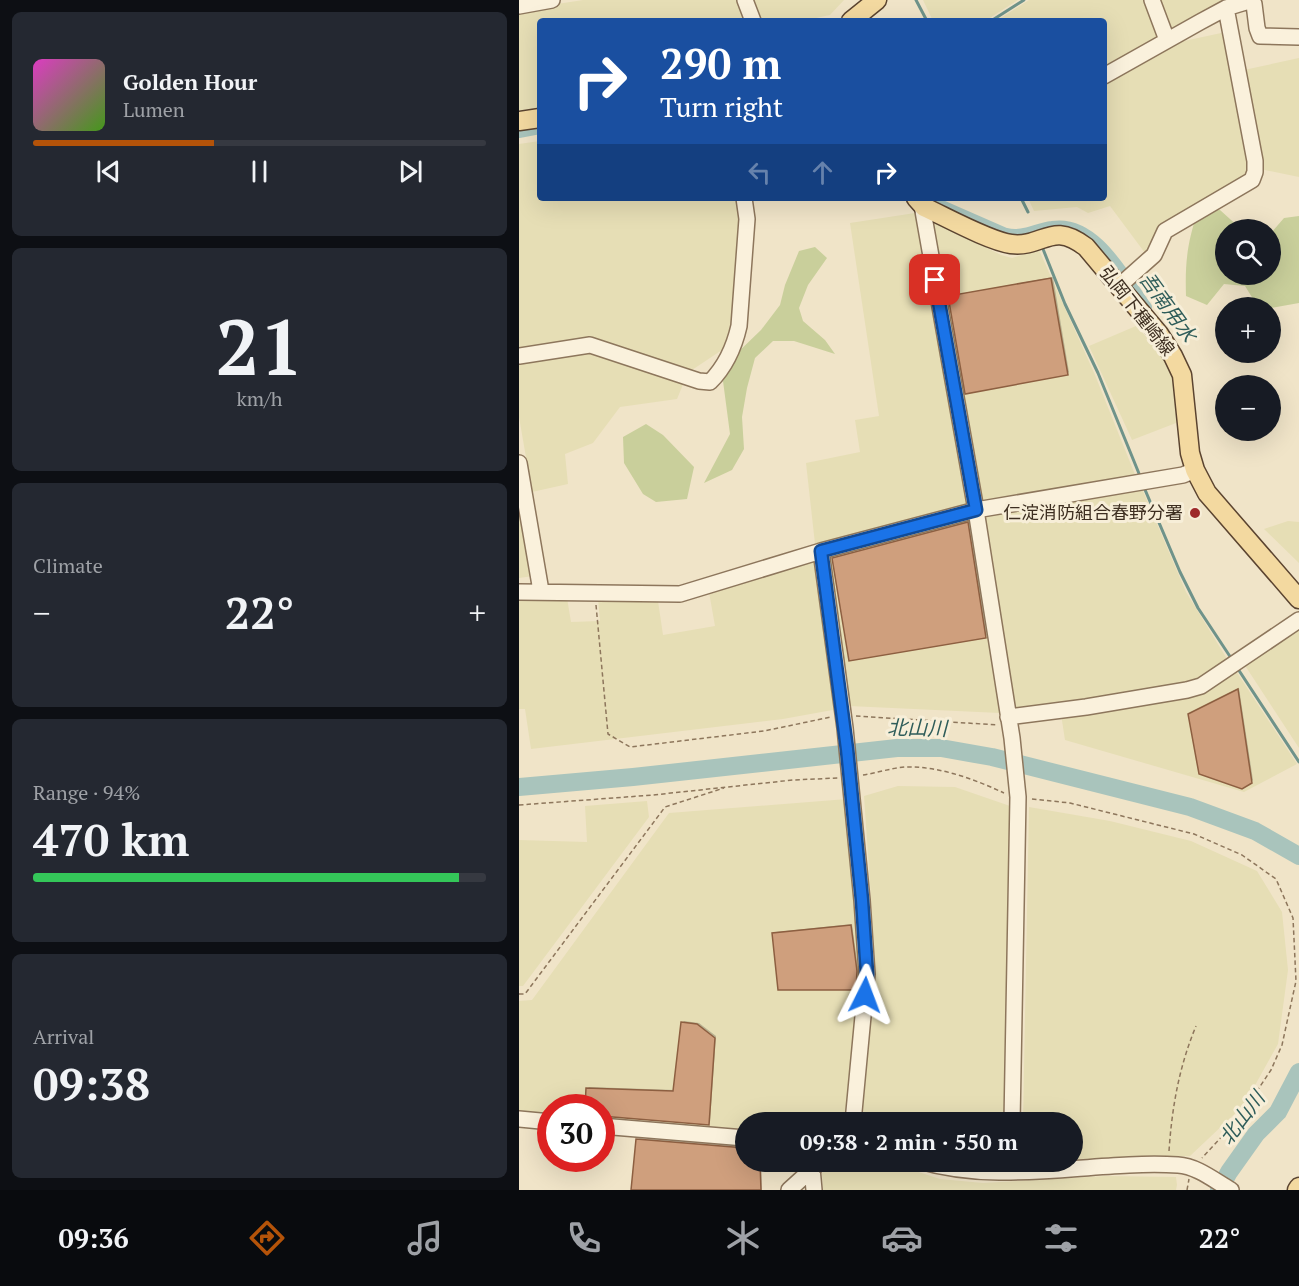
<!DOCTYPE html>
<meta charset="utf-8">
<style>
:root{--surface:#171b24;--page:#242831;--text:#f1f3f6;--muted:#9ea1a6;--line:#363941;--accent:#b45309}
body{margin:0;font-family:"PT Serif","Noto Sans JP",serif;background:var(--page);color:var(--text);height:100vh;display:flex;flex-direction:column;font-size:22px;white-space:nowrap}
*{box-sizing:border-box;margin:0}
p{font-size:20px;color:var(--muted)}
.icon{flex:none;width:33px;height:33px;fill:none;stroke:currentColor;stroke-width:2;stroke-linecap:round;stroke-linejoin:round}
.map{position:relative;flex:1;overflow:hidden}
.side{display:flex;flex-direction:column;gap:12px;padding:12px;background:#0d0f14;width:519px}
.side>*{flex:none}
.guide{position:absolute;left:18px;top:18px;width:570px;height:183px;border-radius:6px;box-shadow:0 6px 24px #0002;background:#1a4fa0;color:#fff;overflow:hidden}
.tools{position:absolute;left:696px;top:219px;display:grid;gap:12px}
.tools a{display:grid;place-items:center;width:66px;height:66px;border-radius:50%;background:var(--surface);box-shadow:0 6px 24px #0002;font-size:30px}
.speed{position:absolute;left:18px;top:1094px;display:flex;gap:12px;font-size:30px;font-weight:700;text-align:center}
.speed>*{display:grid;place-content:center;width:78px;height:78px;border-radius:50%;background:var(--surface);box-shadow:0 6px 24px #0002;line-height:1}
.speed .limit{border:9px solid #d22;background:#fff;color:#111}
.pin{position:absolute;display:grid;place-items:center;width:51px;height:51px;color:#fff;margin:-26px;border-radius:12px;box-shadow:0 3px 9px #0006}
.me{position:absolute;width:66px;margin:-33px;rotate:3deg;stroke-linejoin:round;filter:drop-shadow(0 0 4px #0008)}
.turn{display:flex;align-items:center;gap:21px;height:126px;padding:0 24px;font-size:27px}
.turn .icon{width:78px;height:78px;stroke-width:2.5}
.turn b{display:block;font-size:42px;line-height:51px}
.lanes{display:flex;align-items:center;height:57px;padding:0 24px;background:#0003;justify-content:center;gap:30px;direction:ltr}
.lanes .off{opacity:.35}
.big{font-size:45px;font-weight:600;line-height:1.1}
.side .widget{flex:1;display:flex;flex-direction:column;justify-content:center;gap:9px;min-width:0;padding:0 21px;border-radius:9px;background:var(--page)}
.side .dial{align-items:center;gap:0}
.dial b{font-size:78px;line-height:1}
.song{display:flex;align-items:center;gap:18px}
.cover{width:72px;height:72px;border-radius:9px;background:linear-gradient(135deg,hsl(310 70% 55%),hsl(100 70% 35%))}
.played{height:6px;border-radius:3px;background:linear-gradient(90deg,var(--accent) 40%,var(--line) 40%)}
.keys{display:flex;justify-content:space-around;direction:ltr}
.heat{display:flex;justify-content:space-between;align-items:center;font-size:33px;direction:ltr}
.charge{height:9px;border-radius:4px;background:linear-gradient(90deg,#34c759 94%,var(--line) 0)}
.trip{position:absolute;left:216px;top:1112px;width:348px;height:60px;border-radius:30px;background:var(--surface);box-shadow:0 6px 24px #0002;font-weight:600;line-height:60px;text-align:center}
.tab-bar{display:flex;height:96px;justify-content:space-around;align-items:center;background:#090b0e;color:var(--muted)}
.tab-bar .icon{width:42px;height:42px}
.tab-bar .current{color:var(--accent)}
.tab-bar b{font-size:27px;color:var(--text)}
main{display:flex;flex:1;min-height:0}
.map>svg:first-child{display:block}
.farmland{fill:#e6deb5}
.green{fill:#c9cf9b}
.shadow{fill:#0003}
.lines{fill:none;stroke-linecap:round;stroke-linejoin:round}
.stream{stroke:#6f938a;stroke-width:3}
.canal{stroke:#a9c4bc;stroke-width:10}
.river{stroke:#a9c4bc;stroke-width:18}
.building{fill:#cf9f7d;stroke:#8d5f41;stroke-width:1.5}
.minor-casing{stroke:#8d765c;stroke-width:18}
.major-casing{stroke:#5b4430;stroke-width:21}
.path{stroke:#8d765c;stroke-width:1.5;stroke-dasharray:4.5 3;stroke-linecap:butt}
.minor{stroke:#faf1dc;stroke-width:15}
.major{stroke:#f3d9a0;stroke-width:18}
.route-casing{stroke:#114b97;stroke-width:15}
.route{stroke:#1a73e8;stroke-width:10}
.poi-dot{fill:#9e2a2b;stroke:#f7eed8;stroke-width:2}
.labels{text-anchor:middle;stroke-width:6;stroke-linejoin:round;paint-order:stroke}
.street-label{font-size:18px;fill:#3d2e20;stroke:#f7eed8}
.poi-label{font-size:18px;fill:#3d2e20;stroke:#f7eed8;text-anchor:end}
.water-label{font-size:20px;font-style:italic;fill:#2f5d5a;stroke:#f7eed8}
</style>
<main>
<section class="side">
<div class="widget">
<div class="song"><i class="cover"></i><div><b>Golden Hour</b><p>Lumen</p></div></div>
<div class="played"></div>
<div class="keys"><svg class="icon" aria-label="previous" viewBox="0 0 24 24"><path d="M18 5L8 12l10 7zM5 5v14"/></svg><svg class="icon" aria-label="pause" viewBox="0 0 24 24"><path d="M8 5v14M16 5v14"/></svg><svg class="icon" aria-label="next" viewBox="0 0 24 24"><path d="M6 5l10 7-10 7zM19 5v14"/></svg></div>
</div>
<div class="widget dial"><b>21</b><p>km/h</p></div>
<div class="widget"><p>Climate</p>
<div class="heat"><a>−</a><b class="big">22°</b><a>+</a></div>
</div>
<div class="widget"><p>Range · 94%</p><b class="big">470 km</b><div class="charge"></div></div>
<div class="widget"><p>Arrival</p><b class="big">09:38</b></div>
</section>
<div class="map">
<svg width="780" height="1190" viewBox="0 0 780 1190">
<rect width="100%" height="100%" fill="#f0e4c8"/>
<!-- farmland -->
<path class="farmland" d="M64 0H220L227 21H21V109L0 112V10Z
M232 0H325L311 15 283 21H240Z
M404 0H499L466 21H414Z
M510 0H628L642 38 585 70V21H477Z
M638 0H716L651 33Z
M707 32 731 165 729 175 641 226 634 243 626 253 591 206 569 213 558 207 515 211 509 198H585V82L651 44Z
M780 58V177L741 169 725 70Z
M21 141V198H217L222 222 212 344 173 370 72 339 0 351V144Z
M396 213 448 504 296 544 287 463 341 452 336 420 360 416 331 223Z
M408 218 482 255 493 258 520 250 576 375 617 477 461 504Z
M617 326 637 347 649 366 656 386 658 405 657 423 613 440 570 346Z
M65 352 165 382 158 399 101 407 74 443 46 454 49 484 13 492 0 417V363Z
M621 484 667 592 710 662 669 686 492 714 460 512Z
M0 501 14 576 0 578Z
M453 515 481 713 330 706 306 555Z
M769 521 780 522V563L745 529Z
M298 558 319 709 264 719 12 749 6 709H0V599L48 598 52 622 81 621 79 598 139 601 144 635 196 626 190 592Z
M780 630V748L725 664Z
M715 668 778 764 725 792 546 740 542 714 665 695Z
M379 786 436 787 491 806 486 1122H339L357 972 345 796Z
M328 799 343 976 328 1122H226V1129L83 1119 82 1107H32L31 1116 0 1114V1001L13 1000 150 813Z
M128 801 130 817 4 986H0V840L68 842 66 806Z
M510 807 591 821 672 841 738 871 763 912 769 970 759 1044 725 1105 671 1156 554 1160V1122H504Z
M321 1161H366L421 1179 464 1183 587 1176 657 1177 658 1185 657 1190H304L303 1173 312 1164Z"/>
<!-- green -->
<path class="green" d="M701 210 722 229 706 230V274H752V233L765 218 780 216V303L752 308 739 307 726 286 705 284 688 305 667 296C666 263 668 243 679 211Z
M296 247 308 258 289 285 280 308 284 321 306 340 316 354 275 341H254L236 358 228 388 223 417 225 449 213 470 185 483 211 434 204 381 215 356 242 330 261 305 266 285 280 251Z
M127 424 144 435 175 467 168 499 137 502 124 494 105 463 104 437Z"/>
<!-- shadow -->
<path class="shadow" d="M534 277 550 372 548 374 431 296Z
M451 521 468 635 467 636 314 559Z
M720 688 734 780 732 782 670 714Z
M333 924 339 968 338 987 336 989 255 933 257 932Z
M165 1021 180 1023 197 1036 191 1122 189 1124 82 1107H67L68 1089 70 1087 156 1090 163 1023Z
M121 1138 226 1146V1161H242L243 1190H114L119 1139Z"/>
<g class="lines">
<!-- stream -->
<path class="stream" d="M397 0 408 21
M472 21 505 0
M502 198 509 212
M524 249 546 304 579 373 621 476
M624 485 661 572 679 608 714 661
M719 669 780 762"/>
<!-- canal -->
<path class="canal" d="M0 133 21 129
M407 198 487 233C505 237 516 228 533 226 577 219 606 277 628 307"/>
<!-- river -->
<path class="river" d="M0 787 114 777 378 748H422L473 757 671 807 736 831 780 856
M700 1190 710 1172 737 1134 759 1112 780 1072"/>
</g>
<!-- building -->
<path class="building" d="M532 278 549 375 446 394 429 296Z
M449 522 467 638 330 661 313 558Z
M719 689 733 783 723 789 680 774 669 714Z
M332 925 338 971 337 990H259L253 933Z
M162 1022 178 1024 196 1038 190 1125 82 1116V1107H66L67 1088 154 1091Z
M117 1139 226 1148V1161H241L242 1190H112Z"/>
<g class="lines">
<!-- minor casing -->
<g class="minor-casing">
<path id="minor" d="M226 0 234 21
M633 0 648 40
M0 6 33 0
M585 76 681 22 707 8 730 1 735 4 738 28 741 36 780 37
M405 207 404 211 457 510 493 738 499 797 493 1122
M599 287 635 255 646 231 733 180 736 172V161L707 8
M0 356 71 345 180 381 191 382C207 366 215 348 220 326L228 219 225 198
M0 463 22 591
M302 551 326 728 343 900 348 974 334 1122
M0 592 161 594 302 551 457 510 664 475 676 470
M489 717 567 707 668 690 682 686 780 620
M0 1119 32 1122
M82 1126 226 1138
M401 1161C485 1186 573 1160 659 1165 678 1166 696 1181 712 1190
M293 1168 295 1190
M270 1190 302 1161"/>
</g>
<!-- major casing -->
<g class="major-casing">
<path id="major" d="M332 21 358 0
M0 121 21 118
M397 198 405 207C427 217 470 241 492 244 525 248 532 220 567 247L640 334 654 356 663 375 671 453 676 470 688 493 780 599
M778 1190 780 1187"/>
</g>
<!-- path -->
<path class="path" d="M77 605 89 734 111 747 245 731 312 717
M337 716 479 725
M344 775C358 773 372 768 386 767 420 766 455 779 485 793
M513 799 551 803 675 834 723 855 757 879 774 918 777 981 763 1045 752 1070 720 1118 683 1158
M0 805 134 795 274 780 319 778
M0 994H6L146 807 205 788
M650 1151C653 1107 660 1067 677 1026
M668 1190 670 1179"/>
<!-- minor -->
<use href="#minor" class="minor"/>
<!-- major -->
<use href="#major" class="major"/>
</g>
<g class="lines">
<!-- route casing -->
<g class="route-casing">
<path id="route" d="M346 995 348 974 343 900 328 749 302 551 457 510 416 280"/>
</g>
<!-- route -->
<use href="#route" class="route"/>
</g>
<!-- markers -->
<circle class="poi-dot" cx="676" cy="513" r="6"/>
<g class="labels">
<!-- street labels -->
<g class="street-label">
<text transform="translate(618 311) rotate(52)" y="6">弘岡下種崎線</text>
</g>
<!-- poi labels -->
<g class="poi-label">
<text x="664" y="519">仁淀消防組合春野分署</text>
</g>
<!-- water labels -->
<g class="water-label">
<text transform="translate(649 307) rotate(54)" y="7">吾南用水</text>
<text transform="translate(398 728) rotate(1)" y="7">北山川</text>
<text transform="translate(723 1118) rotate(-53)" y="7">北山川</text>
</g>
</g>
</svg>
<div class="tools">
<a><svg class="icon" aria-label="search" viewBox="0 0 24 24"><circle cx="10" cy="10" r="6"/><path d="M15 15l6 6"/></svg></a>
<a>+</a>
<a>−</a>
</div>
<div class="speed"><div class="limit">30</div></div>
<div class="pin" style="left:416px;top:280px;background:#d93025"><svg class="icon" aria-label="arrive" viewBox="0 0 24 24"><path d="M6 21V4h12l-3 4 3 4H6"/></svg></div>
<svg class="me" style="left:346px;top:995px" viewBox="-20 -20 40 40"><path d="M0-17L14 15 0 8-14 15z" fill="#1a73e8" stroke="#fff" stroke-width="4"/></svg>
<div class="trip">09:38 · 2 min · 550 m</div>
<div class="guide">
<div class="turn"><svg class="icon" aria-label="right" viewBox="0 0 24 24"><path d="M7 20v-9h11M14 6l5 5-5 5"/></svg><div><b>290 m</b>Turn right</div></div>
<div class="lanes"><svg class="icon off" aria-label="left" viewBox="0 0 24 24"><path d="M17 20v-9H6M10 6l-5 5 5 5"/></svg><svg class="icon off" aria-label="ahead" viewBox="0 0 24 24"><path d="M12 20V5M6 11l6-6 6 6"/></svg><svg class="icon" aria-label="right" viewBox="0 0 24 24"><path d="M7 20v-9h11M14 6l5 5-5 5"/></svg></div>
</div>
</div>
</main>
<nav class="tab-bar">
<b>09:36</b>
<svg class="icon current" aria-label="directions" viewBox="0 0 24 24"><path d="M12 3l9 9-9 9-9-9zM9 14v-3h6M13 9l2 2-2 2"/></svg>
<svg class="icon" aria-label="music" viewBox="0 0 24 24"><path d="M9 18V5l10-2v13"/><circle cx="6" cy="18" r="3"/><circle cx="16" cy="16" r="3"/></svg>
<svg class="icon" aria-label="phone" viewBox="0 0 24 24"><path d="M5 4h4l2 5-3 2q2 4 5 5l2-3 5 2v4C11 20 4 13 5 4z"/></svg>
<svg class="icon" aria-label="climate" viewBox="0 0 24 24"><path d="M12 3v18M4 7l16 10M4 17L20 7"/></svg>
<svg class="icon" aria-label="car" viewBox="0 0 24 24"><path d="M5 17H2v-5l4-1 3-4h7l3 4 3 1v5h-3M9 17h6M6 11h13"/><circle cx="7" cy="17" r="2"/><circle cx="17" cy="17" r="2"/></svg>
<svg class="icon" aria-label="filters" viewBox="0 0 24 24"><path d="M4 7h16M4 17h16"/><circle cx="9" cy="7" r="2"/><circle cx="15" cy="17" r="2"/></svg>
<b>22°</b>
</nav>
